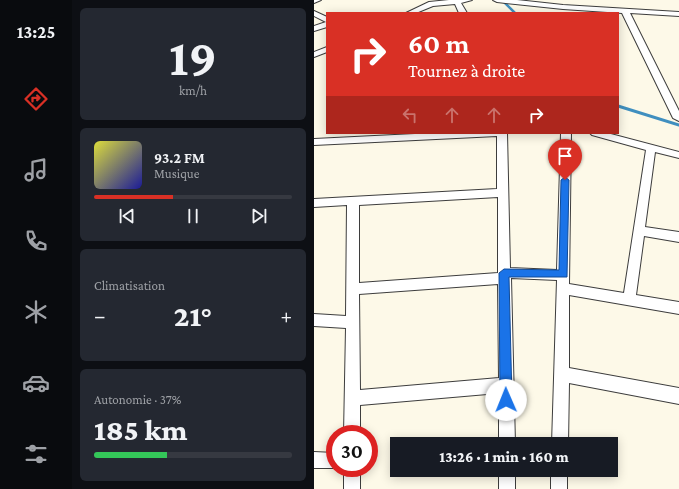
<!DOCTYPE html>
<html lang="fr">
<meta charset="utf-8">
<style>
:root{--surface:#171b24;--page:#242831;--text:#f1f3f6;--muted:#9ea1a6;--line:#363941;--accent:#d93025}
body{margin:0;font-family:"Crimson Pro",serif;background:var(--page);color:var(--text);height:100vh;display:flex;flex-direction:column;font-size:15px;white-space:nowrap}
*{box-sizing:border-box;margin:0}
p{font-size:13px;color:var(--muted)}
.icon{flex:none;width:22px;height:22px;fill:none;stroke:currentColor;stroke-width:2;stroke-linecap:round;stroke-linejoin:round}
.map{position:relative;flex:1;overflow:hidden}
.drawer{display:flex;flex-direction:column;gap:8px;padding:8px;background:#0d0f14;width:242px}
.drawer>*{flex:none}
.banner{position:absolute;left:12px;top:12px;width:293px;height:122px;border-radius:0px;box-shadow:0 2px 10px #0003;background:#d93025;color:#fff;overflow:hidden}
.speed{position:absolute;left:12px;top:425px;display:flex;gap:8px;font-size:20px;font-weight:700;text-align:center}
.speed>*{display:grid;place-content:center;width:52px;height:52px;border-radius:50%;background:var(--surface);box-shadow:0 2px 10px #0003;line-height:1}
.speed .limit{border:6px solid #d22;background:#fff;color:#111}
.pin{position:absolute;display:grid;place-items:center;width:34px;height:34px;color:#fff;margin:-41px -17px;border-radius:50% 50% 50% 0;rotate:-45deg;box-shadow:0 0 4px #0007}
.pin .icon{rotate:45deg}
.me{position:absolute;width:44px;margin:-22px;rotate:359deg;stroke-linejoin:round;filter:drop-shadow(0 0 3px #0008)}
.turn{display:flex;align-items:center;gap:14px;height:84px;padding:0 16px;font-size:18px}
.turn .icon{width:52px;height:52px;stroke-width:2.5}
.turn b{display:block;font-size:28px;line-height:34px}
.lanes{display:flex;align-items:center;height:38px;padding:0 16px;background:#0003;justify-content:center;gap:20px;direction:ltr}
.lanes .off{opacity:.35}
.big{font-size:30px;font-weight:800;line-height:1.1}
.drawer .card{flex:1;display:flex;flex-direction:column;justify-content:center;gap:6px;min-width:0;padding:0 14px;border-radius:6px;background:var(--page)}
.drawer .dial{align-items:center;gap:0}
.dial b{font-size:52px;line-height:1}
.song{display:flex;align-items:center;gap:12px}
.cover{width:48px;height:48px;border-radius:6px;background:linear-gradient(135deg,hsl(60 70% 55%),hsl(240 70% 35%))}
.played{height:4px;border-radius:2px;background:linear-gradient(90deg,var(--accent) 40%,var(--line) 40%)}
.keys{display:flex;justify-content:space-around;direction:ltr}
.heat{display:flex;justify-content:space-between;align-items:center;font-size:22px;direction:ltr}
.charge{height:6px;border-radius:3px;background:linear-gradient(90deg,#34c759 37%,var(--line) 0)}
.trip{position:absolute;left:76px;top:437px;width:228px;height:40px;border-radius:0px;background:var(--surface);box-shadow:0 2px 10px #0003;font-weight:800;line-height:40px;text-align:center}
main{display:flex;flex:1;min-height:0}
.dock{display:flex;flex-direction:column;width:72px;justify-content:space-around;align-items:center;background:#090b0e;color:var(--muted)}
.dock .icon{width:28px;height:28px}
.dock .on{color:var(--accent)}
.dock b{font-size:18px;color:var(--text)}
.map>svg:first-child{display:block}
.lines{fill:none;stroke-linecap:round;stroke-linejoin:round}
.stream-far1{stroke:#408fbf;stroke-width:2.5}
.stream{stroke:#408fbf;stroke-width:3}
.minor-casing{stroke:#3d3d3d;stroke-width:2}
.minor{fill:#fff;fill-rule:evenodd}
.route{fill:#1a73e8;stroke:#114b97}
</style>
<main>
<nav class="dock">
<b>13:25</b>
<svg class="icon on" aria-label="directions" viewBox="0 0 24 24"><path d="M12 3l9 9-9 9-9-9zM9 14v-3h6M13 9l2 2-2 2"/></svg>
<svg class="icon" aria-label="music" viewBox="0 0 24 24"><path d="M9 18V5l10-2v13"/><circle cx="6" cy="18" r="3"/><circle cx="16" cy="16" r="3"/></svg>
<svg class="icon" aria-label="phone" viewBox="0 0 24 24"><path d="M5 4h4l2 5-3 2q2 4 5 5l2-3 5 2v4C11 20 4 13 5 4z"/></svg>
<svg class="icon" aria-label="climate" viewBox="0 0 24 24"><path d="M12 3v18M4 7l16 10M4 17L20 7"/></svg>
<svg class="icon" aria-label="car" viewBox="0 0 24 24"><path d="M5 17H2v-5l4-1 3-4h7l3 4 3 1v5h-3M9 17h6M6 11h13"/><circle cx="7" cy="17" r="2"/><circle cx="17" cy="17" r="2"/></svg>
<svg class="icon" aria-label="filters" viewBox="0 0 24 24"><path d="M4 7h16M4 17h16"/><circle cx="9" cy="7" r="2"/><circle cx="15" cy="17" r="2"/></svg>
</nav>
<section class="drawer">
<div class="card dial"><b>19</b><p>km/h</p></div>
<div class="card">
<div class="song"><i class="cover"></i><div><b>93.2 FM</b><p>Musique</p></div></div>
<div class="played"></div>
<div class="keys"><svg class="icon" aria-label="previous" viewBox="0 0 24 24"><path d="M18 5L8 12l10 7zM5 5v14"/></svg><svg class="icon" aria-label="pause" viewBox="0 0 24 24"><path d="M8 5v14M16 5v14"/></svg><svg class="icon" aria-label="next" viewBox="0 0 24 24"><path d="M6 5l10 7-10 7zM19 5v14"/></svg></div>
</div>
<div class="card"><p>Climatisation</p>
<div class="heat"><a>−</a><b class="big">21°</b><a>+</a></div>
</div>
<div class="card"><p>Autonomie · 37%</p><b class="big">185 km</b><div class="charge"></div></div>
</section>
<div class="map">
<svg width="365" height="489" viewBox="0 0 365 489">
<rect width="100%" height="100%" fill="#fdf9e8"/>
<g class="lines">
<!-- stream-far1 -->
<path class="stream-far1" d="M188 0 201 13"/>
<!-- stream -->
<path class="stream" d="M304 106 365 125"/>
<!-- minor casing -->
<g class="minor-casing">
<path id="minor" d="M0 0H7L0 3Z
M135 0H158L147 3 153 13H145L141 4 119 6 102 13H92L115 2Z
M179 0H203L249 5 365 12V16L316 13 365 111V121L359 118 308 13 249 9 183 2Z
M0 11 13 17V27L0 31V26L12 22 0 16Z
M13 47V52L0 57V52Z
M121 133H193L196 268 243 270 247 133H257L255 284 310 293 332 150 278 135 276 133H293L365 152V158L341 152 331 227 365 232V242L330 236 322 295 365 302V314L255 295V368L365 388V404L255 383 254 444H238L243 280 197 278 201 444H185V393L46 405V434H30L32 328 0 326V314L32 316 33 205 0 207V199L183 189V136L0 145V139ZM184 197V273L45 283V205ZM184 284 185 378 46 390 45 294Z
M0 452 21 453V468H24H0Z
M30 468H46V489H30Z
M185 470H201V489H185Z
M237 470H253V489H237Z"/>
</g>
<!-- minor -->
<use href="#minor" class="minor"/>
</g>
<!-- route -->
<path class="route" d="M251 177 255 180 253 277H195L198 400 196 404 192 406 188 404 186 400 185 273 190 269 245 270 247 180Z"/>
</svg>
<div class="speed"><div class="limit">30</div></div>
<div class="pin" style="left:251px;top:180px;background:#d93025"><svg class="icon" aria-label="arrive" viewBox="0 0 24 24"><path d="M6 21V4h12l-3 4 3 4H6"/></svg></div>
<svg class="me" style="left:192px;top:400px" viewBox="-20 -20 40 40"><circle r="19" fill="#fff"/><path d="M0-13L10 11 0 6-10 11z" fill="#1a73e8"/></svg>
<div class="trip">13:26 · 1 min · 160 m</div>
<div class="banner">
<div class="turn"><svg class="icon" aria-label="right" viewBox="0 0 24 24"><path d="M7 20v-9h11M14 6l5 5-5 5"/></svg><div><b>60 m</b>Tournez à droite</div></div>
<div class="lanes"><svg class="icon off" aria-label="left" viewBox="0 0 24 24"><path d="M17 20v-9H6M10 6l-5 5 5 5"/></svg><svg class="icon off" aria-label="ahead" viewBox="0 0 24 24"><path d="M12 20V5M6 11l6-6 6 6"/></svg><svg class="icon off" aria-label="ahead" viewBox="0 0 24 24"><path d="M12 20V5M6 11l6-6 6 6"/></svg><svg class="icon" aria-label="right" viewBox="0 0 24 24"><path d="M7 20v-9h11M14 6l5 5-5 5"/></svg></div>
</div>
</div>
</main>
